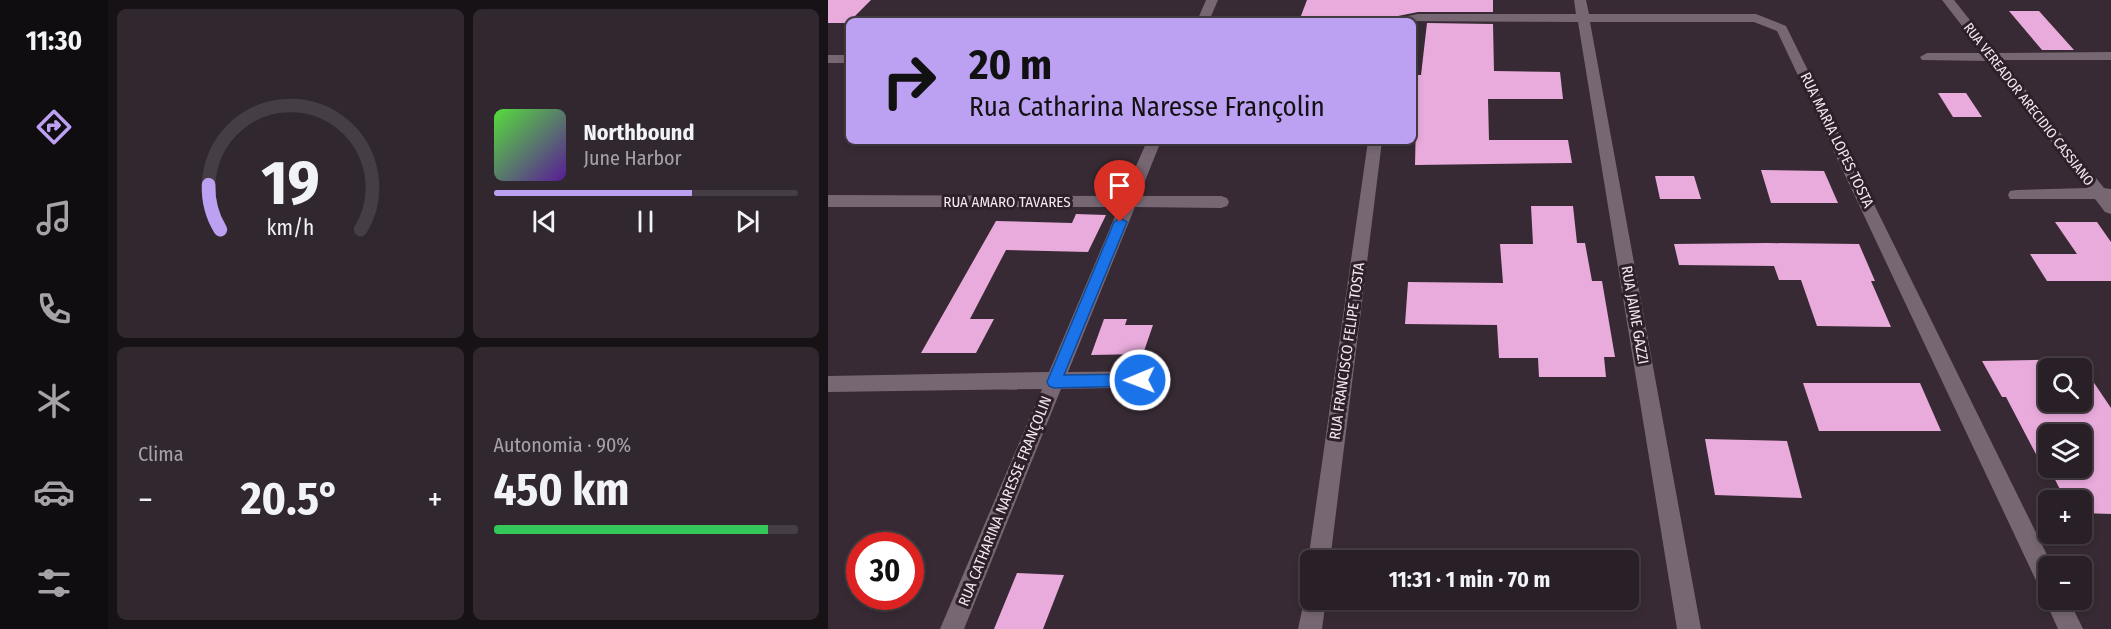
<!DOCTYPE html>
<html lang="pt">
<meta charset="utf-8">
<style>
:root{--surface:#292027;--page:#31282f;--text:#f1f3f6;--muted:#a5a3a7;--line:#453e44;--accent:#bca0f2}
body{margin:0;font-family:"Fira Sans Condensed",sans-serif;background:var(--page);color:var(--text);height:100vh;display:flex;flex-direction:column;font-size:22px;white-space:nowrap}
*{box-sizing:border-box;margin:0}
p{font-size:20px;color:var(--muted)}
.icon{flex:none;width:33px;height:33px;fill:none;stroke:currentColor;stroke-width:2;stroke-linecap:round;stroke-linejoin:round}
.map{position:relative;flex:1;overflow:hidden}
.details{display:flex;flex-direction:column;gap:9px;padding:9px;background:#171215;width:720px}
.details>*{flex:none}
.guide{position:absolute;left:18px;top:18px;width:570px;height:126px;border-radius:9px;box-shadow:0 3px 9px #0003,0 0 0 2px var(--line);background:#bca0f2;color:#111;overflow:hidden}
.tools{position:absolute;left:1210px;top:358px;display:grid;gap:12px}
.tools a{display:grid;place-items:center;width:54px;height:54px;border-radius:9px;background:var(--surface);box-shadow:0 3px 9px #0003,0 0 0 2px var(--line);font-size:30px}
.speed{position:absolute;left:18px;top:532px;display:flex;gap:12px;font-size:30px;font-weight:700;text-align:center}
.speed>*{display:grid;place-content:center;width:78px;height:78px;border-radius:50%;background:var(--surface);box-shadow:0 3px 9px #0003,0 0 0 2px var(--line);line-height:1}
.speed .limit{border:9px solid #d22;background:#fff;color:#111}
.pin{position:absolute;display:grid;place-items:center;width:51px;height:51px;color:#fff;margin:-62px -26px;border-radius:50% 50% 50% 0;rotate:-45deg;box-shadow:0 0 6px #0007}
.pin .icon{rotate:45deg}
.me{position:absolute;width:66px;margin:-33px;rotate:269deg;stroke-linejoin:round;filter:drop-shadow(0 0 4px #0008)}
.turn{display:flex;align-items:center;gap:21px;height:126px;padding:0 24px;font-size:27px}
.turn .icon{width:78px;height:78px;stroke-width:2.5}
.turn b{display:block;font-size:42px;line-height:51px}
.big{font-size:45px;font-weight:700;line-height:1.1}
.details .widget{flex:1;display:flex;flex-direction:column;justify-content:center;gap:9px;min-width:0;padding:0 21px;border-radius:9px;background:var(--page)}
.details .dial{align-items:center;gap:0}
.dial svg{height:156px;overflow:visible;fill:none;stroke:var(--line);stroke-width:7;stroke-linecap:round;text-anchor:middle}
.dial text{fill:var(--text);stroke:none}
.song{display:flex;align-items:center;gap:18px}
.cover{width:72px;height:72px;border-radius:9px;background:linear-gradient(135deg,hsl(110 70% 55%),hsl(270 70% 35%))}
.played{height:6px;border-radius:3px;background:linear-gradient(90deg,var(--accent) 65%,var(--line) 65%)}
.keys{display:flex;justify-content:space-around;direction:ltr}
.heat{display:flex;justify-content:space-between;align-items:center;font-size:33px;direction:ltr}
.charge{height:9px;border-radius:4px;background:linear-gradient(90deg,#34c759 90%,var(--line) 0)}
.details .tiles{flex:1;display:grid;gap:9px;grid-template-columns:repeat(2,1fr)}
.trip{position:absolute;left:472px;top:550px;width:339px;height:60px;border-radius:9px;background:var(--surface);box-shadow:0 3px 9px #0003,0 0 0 2px var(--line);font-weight:700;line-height:60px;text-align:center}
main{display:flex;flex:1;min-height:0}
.tabs{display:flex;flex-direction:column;width:108px;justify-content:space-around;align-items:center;background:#100d10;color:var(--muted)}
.tabs .icon{width:42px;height:42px}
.tabs .selected{color:var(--accent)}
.tabs b{font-size:27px;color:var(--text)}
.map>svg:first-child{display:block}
.building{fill:#e9abdc;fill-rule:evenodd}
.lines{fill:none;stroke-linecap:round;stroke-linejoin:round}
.minor{fill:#776773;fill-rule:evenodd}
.route{fill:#1a73e8;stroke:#114b97;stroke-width:1.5}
.labels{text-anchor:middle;stroke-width:6;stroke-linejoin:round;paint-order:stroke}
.far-street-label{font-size:14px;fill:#f2e9ef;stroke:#2d202a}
.street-label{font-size:15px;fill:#f2e9ef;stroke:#2d202a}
</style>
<main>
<nav class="tabs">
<b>11:30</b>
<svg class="icon selected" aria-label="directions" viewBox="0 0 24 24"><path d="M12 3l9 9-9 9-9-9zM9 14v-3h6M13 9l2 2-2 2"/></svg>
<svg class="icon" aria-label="music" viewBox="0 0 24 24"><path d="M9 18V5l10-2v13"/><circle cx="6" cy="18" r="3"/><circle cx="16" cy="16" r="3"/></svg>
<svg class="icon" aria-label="phone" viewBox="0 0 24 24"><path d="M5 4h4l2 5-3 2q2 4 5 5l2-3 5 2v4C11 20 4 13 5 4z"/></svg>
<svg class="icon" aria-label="climate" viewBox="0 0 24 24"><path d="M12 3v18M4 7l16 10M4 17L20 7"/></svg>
<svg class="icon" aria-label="car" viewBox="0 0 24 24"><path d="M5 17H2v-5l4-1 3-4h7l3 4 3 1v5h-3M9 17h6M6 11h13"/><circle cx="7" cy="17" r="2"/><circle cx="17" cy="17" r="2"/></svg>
<svg class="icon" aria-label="filters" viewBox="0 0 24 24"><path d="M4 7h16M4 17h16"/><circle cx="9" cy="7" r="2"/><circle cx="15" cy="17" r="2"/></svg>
</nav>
<section class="details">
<div class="tiles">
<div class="widget dial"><svg viewBox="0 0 100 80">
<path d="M14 69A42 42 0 1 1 86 69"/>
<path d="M14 69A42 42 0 0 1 8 46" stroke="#bca0f2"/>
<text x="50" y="56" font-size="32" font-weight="700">19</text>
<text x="50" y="72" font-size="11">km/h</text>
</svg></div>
<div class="widget">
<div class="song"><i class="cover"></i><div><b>Northbound</b><p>June Harbor</p></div></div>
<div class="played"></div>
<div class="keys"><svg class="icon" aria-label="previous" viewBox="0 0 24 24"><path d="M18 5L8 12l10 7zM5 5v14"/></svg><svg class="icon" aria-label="pause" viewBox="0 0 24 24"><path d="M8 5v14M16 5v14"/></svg><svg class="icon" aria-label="next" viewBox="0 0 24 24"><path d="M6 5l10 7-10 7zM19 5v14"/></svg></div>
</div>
<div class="widget"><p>Clima</p>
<div class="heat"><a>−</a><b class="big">20.5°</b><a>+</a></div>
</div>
<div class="widget"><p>Autonomia · 90%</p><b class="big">450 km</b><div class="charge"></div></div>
</div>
</section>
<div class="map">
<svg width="1283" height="629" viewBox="0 0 1283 629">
<rect width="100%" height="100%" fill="#372a34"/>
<!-- building -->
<path class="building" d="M0 0H43L20 23H0Z
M479 0H665V12H590L570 16 566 21H471Z
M1181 11H1211L1246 50H1214Z
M599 23 665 24 666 71 732 72 735 99H660L661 140H740L744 163 587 165 589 75H593Z
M1110 93H1138L1154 117H1125Z
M933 170 996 171 1010 203H943Z
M827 176H866L873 199H832Z
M703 206H745L749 243H757L764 281H774L787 357H776L778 377H711L710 358H671L669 325 577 324 580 282 675 283 672 244H705Z
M248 214 278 215 260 252 178 250 142 319H166L148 353H93L168 221 244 223Z
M1227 222H1269L1283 242V281H1219L1202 254H1249Z
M939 243 1031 244 1047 281H1043L1063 327 989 326 973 280H951L946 266 851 265 846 244Z
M276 319H299L297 325H325L315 354 263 355Z
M1250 359 1283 408V514L1254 513V501H1238L1221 468H1254V435H1221V468L1216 458H1210L1178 397H1174L1154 361ZM1221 369H1254V402H1221Z
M975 383H1092L1113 431H991Z
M877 439 959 441 974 498 887 495Z
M189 573 236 575 215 629H166Z"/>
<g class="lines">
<!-- minor -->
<path class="minor" d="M378 0H390L381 21H369Z
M746 0H758L761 14H928L958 26 1225 567H1221V600H1241L1255 629H1230L1217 600 1220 594 1213 591 949 31 926 22H762L873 629H849L750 22 568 21 570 18 590 14H748Z
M1114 0H1126L1168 53 1283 52V60H1174L1276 188 1283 189V214L1277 212 1267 199H1182L1180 195 1182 191 1188 190 1259 188 1161 61 1094 60 1092 57 1099 53H1155Z
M0 55H21V63H0Z
M319 141H333L311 196H393L399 198 401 202 399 206 393 208 307 207 240 372 333 371 340 373 343 379 340 385 333 387 233 389 136 629H112L214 389 0 392V376L221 372 291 207H0V195L295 196Z
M540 141H554L502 561H483V569L480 561Z
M483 589V600H498L494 629H470L478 592Z"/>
</g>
<!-- route -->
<path class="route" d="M292 218 299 222 236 375 312 374 317 375 319 380 317 384 312 386 226 388 221 386 219 382 286 222Z"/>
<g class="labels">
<!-- far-street labels -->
<g class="far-street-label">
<text transform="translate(1201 104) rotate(52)" y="5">RUA VEREADOR ARECIDIO CASSIANO</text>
</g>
<!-- street labels -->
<g class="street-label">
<text transform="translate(1009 140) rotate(64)" y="5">RUA MARIA LOPES TOSTA</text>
<text x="179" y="207">RUA AMARO TAVARES</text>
<text transform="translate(807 315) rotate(80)" y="5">RUA JAIME GAZZI</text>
<text transform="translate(519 351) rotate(-82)" y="5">RUA FRANCISCO FELIPE TOSTA</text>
<text transform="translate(177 501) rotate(-68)" y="5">RUA CATHARINA NARESSE FRANÇOLIN</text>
</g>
</g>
</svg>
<div class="tools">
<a><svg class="icon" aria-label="search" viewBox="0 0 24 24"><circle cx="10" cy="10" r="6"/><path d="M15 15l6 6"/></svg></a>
<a><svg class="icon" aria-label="layers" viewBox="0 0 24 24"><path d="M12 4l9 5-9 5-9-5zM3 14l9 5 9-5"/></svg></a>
<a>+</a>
<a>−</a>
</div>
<div class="speed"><div class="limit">30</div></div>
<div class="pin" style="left:292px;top:222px;background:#d93025"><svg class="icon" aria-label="arrive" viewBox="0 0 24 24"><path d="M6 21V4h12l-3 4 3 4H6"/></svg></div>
<svg class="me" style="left:312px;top:380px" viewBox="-20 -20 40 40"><circle r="17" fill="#1a73e8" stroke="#fff" stroke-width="3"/><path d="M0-11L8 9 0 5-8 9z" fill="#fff"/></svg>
<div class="trip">11:31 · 1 min · 70 m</div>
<div class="guide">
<div class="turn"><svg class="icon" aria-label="right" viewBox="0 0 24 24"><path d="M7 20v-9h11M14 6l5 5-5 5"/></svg><div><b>20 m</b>Rua Catharina Naresse Françolin</div></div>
</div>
</div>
</main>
